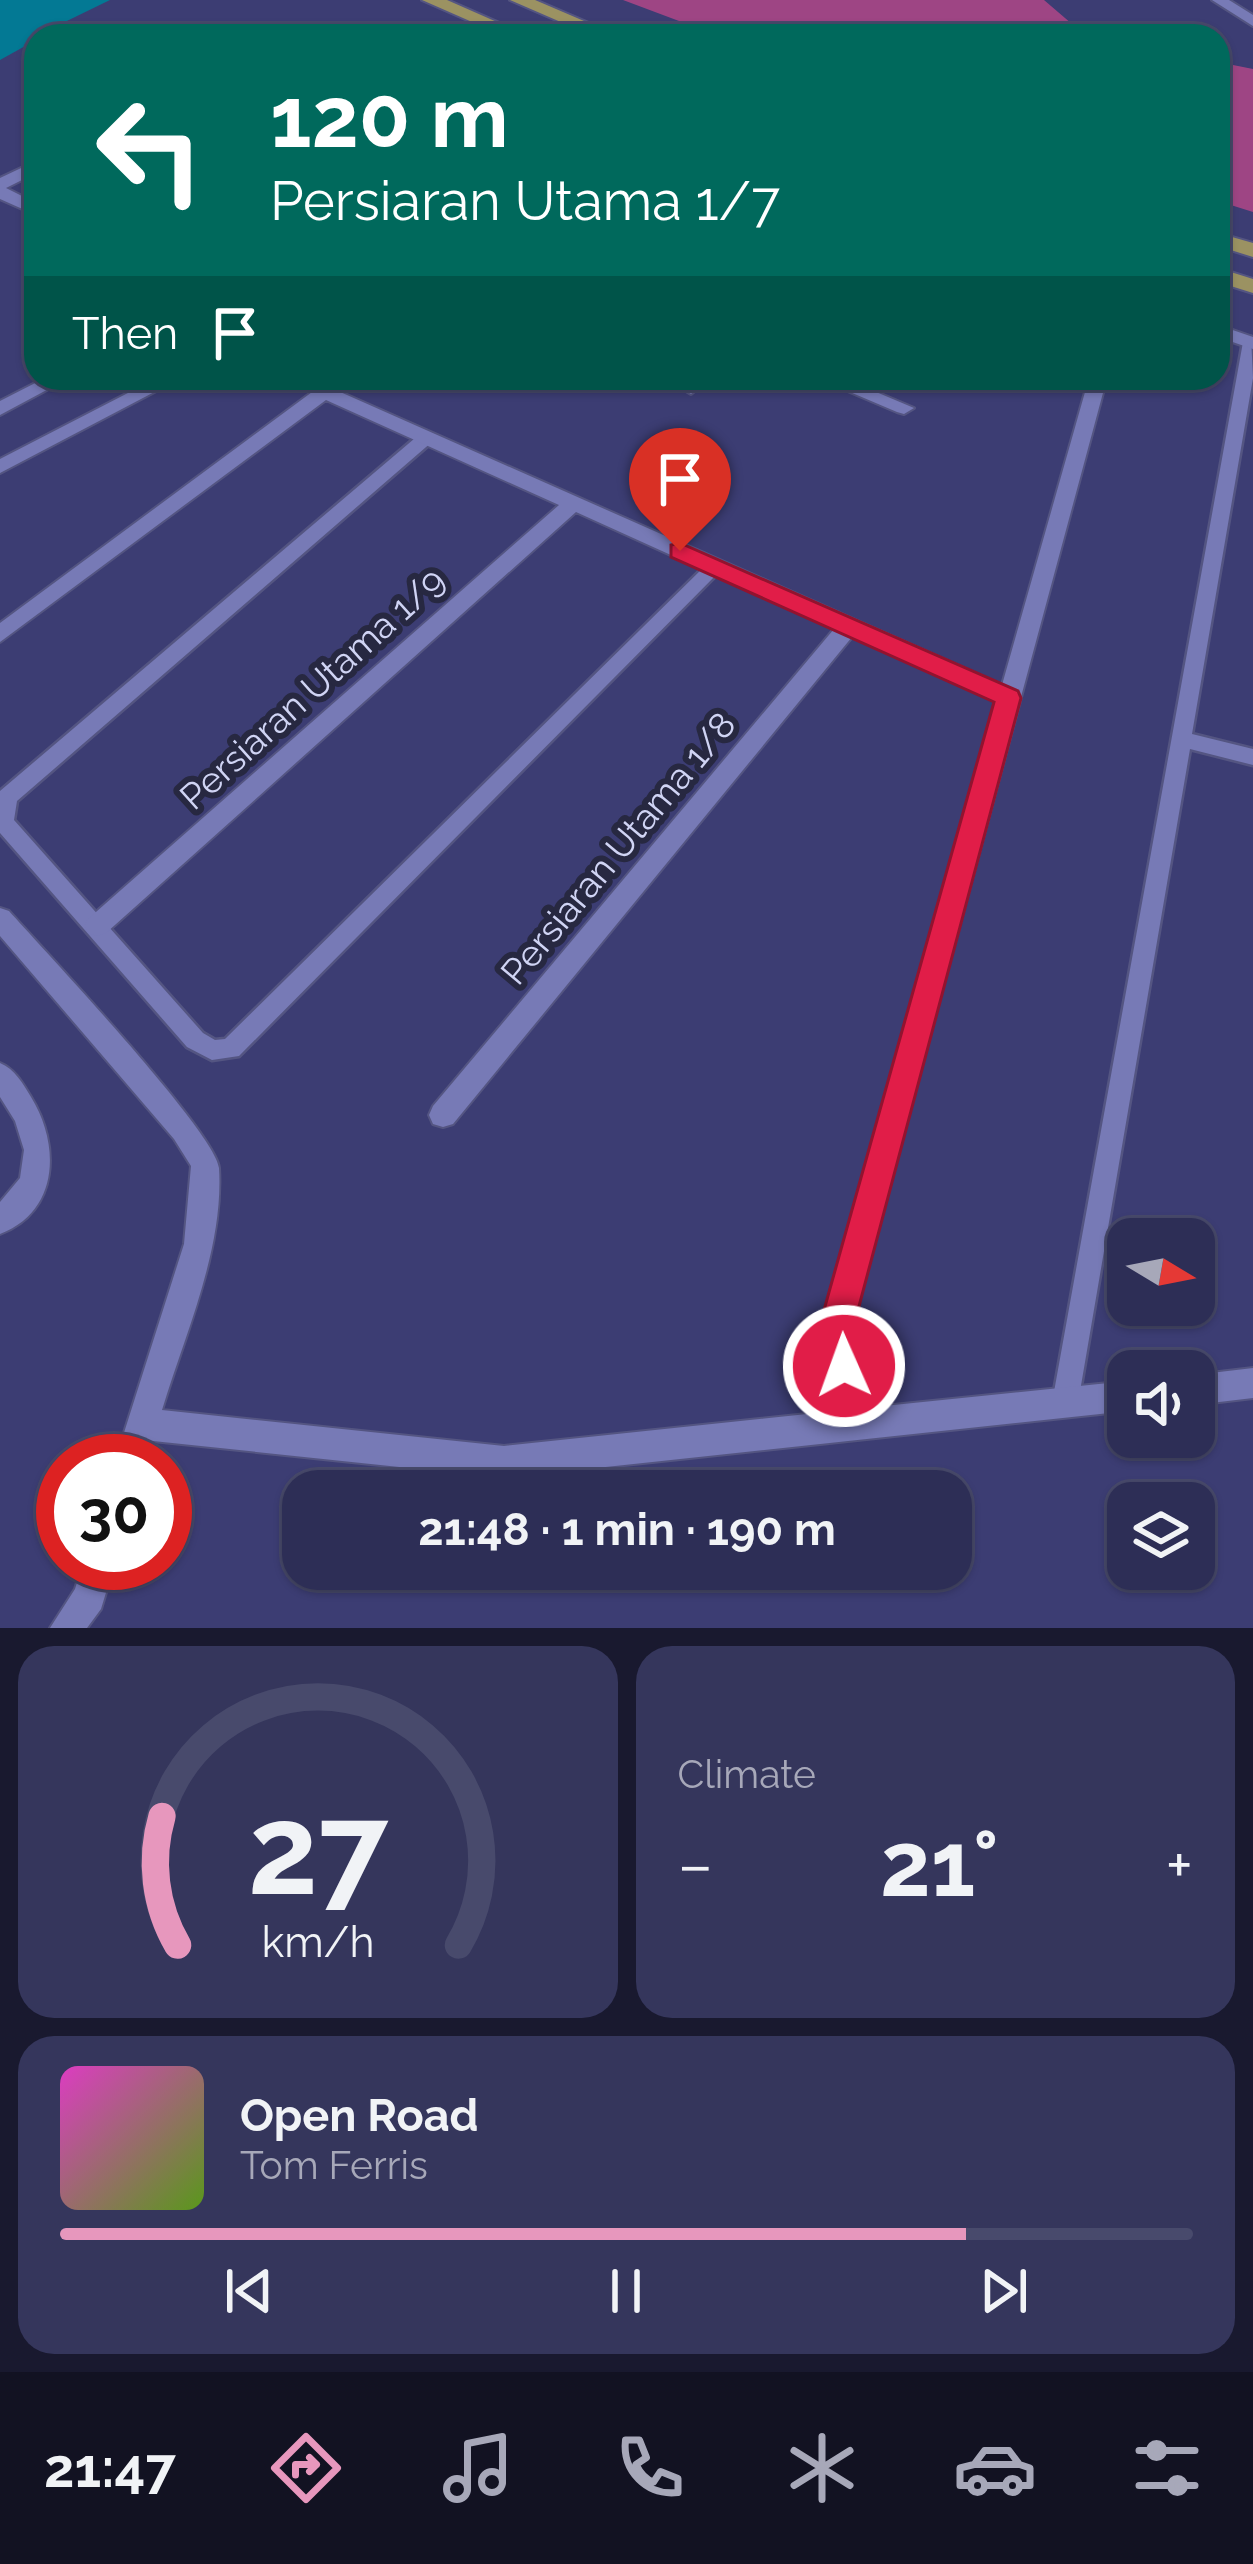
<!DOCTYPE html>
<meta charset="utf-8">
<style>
:root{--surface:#2d2e56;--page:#35365c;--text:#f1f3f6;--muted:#a7a8b9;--line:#484a6c;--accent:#e797bd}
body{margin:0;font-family:Raleway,sans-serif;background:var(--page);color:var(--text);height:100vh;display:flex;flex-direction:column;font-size:45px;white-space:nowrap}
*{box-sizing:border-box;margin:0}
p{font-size:39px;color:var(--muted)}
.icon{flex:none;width:66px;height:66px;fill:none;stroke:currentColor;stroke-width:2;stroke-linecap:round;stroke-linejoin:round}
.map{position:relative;height:1628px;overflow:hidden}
.sheet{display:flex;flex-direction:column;gap:18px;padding:18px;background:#19192f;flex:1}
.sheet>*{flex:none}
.top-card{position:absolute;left:24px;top:24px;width:1206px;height:366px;border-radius:36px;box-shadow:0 3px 9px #0004,0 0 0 3px var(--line);background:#00695c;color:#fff;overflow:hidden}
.needle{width:78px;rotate:100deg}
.fabs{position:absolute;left:1107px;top:1218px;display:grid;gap:24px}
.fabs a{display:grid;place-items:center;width:108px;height:108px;border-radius:24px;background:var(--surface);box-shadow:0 3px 9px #0004,0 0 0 3px var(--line);font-size:60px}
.speed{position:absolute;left:36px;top:1434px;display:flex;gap:24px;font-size:60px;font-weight:700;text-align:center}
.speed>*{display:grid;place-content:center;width:156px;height:156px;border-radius:50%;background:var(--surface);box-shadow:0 3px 9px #0004,0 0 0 3px var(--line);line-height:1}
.speed .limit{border:18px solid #d22;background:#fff;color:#111}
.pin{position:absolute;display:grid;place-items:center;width:102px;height:102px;color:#fff;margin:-123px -51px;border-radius:50% 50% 50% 0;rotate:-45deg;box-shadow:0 0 12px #0007}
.pin .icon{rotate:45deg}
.me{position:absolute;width:132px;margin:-66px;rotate:358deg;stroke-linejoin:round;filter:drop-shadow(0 0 9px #0008)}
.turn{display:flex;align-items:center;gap:42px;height:252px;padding:0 48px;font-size:54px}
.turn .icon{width:156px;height:156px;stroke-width:2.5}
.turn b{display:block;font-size:84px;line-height:102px}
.then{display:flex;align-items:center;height:114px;padding:0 48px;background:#0003;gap:24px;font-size:45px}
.big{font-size:90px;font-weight:700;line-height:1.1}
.sheet .widget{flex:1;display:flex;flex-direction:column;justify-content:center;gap:18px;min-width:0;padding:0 42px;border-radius:36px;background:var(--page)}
.sheet .dial{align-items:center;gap:0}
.dial svg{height:312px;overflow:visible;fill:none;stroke:var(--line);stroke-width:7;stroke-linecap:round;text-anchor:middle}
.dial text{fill:var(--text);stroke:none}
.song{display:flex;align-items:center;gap:36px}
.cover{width:144px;height:144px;border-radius:18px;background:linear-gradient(135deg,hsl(310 70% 55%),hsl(90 70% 35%))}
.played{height:12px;border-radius:6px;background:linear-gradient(90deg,var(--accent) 80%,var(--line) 80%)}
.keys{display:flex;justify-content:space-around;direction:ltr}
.heat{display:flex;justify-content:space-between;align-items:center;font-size:66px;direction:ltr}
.sheet .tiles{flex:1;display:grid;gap:18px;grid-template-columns:1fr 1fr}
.widget:last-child{grid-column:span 2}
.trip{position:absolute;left:282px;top:1470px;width:690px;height:120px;border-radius:36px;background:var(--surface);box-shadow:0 3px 9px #0004,0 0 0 3px var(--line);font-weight:700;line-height:120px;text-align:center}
.tabs{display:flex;height:192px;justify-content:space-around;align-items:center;background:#121222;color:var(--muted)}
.tabs .icon{width:84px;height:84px}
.tabs .selected{color:var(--accent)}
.tabs b{font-size:54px;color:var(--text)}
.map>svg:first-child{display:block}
.green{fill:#9e4584}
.water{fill:#037994}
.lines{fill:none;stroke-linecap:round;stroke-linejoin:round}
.lane-casing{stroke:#545582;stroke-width:5}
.street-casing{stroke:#545582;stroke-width:4}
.primary-casing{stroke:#545582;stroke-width:4}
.lane{fill:#777ab6;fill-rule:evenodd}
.street{fill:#777ab6;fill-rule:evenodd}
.primary{fill:#9b9262;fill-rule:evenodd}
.route{fill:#e11d48;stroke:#92132f;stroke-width:3}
.labels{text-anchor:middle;stroke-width:12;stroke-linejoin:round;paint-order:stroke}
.street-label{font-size:36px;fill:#d0d4f4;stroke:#272841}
</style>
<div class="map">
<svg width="1253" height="1628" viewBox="0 0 1253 1628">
<rect width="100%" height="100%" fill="#3c3d73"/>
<!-- green -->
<path class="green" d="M623 0H1044L1086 36H719Z
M1218 62 1253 69V212L1218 201Z"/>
<!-- water -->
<path class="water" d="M0 0H110L36 36V40L0 60Z"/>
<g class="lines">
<!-- lane casing -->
<g class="lane-casing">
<path id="lane" d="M1251 337 1253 378 1192 734 1253 749V765L1190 749 1078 1403 1075 1413 1065 1416 1055 1413 1052 1403 1243 342Z
M427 432 436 437 433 441 17 801 14 820 203 1033 215 1040 225 1039 708 563 715 561 724 567 239 1056 212 1060 187 1047 0 833V791L421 433Z"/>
</g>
<!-- street casing -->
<g class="street-casing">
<path id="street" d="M1212 0H1229L1253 15V26Z
M296 26 303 30 301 33 278 36Z
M36 161V173L6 188 36 203V215L0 199V178Z
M1218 325 1253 337V349L1218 337Z
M45 378H69L0 415V401Z
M157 378H181L0 473V459Z
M331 378H352L338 391 1002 685 1089 378H1107L856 1309 859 1366 874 1407 1128 1381V1411L504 1478 153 1441 147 1461H115L184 1244 191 1166 174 1139 0 936V908L9 911C43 949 216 1133 219 1168 224 1249 185 1334 162 1410L504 1446 845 1410 829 1366 826 1309 997 702 852 637 453 1124 443 1127 433 1124 429 1115 433 1106 834 629 576 512 106 933 97 936 88 933 84 926 88 919 559 505 326 400 0 642V623Z
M691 378H711L691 394 681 388Z
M817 378H843L914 408 904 414 897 412Z
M0 1063C15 1069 23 1084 31 1097 60 1144 60 1211 0 1234V1202L20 1178 24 1150 15 1121 0 1097Z
M1253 1368V1398L1194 1405V1375Z
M83 1563H115L101 1609 87 1628H50L75 1589Z"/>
</g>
<!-- primary casing -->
<g class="primary-casing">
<path id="primary" d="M422 0H447L529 36H504Z
M510 0H535L619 36H593Z
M1218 233 1253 243V257L1218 246Z
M1218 268 1253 279V293L1218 282Z"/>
</g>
<!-- lane -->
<use href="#lane" class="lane"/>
<!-- street -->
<use href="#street" class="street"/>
<!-- primary -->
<use href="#primary" class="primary"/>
</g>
<!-- route -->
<path class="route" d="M680 543 1018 691 1021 698 858 1310 861 1366 856 1378 844 1383 832 1378 827 1366 824 1310 994 702 671 557V545Z"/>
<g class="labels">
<!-- street labels -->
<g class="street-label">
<text transform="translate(312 688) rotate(-42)" y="13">Persiaran Utama 1/9</text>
<text transform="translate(618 848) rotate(-50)" y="13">Persiaran Utama 1/8</text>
</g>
</g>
</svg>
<div class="fabs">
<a><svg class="needle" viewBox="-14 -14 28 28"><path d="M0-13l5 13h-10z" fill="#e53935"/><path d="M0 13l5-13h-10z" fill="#a7a8b9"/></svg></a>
<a><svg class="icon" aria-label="sound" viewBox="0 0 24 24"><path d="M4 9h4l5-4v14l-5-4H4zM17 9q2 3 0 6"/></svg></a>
<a><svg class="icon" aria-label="layers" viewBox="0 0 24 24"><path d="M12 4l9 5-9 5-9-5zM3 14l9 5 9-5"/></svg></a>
</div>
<div class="speed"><div class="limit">30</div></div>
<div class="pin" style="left:680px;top:551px;background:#d93025"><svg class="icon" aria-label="arrive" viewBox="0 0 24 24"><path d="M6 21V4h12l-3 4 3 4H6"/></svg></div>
<svg class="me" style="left:844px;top:1366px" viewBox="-20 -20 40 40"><circle r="17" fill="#e11d48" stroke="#fff" stroke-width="3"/><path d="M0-11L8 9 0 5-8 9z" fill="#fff"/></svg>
<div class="trip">21:48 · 1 min · 190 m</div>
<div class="top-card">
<div class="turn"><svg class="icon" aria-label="left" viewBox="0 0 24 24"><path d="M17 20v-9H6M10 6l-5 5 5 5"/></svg><div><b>120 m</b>Persiaran Utama 1/7</div></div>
<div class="then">Then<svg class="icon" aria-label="arrive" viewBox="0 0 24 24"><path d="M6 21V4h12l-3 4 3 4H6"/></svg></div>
</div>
</div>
<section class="sheet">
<div class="tiles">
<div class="widget dial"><svg viewBox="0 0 100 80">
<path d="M14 69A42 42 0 1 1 86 69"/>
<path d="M14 69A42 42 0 0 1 10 36" stroke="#e797bd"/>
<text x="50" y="56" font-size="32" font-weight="700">27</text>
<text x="50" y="72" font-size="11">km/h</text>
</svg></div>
<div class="widget"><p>Climate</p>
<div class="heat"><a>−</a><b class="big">21°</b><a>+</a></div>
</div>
<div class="widget">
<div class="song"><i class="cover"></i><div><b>Open Road</b><p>Tom Ferris</p></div></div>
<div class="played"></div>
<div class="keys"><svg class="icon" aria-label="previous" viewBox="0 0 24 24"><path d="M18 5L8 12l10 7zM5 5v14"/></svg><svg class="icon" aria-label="pause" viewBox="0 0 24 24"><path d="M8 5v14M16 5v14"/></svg><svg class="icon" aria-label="next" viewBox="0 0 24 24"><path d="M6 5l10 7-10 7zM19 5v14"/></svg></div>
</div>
</div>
</section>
<nav class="tabs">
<b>21:47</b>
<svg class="icon selected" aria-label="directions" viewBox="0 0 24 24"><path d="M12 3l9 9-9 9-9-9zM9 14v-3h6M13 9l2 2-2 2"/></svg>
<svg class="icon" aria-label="music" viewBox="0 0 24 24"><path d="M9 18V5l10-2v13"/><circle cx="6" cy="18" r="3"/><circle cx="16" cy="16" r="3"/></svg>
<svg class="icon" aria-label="phone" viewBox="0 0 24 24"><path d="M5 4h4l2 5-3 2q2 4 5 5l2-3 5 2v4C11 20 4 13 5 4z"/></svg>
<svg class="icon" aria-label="climate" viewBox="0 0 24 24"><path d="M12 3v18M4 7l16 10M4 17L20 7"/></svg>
<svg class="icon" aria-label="car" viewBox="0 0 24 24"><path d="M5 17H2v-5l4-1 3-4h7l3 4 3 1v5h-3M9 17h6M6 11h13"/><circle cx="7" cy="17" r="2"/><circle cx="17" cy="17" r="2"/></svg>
<svg class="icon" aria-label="filters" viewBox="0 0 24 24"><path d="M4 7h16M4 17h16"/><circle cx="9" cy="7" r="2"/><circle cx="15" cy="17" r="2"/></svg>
</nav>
